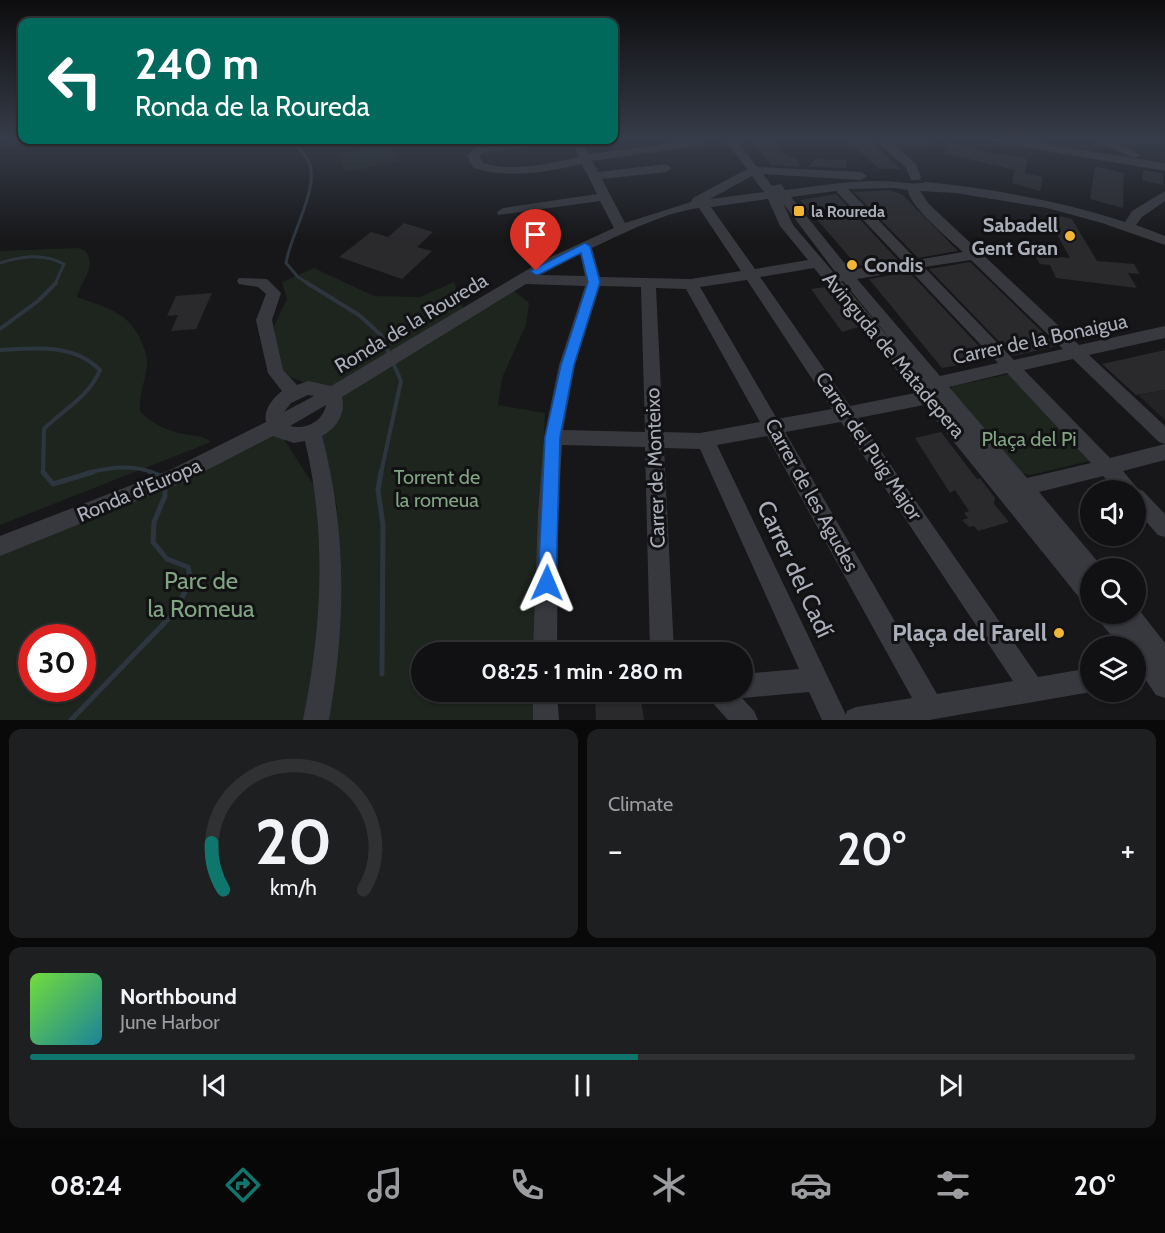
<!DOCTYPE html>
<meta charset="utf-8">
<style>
:root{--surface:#111113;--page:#1e1f21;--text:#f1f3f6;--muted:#9c9da0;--line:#303133;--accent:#0f766e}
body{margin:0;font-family:Cabin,sans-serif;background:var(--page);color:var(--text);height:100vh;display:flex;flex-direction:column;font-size:22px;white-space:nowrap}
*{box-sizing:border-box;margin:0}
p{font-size:20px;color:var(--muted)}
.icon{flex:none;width:33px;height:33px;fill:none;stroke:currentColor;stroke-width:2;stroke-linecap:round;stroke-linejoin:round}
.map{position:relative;height:720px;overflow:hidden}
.sheet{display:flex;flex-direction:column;gap:9px;padding:9px;background:#09090a;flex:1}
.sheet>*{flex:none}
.hud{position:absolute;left:18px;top:18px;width:600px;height:126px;border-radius:12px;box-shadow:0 2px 4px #0004,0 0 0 2px var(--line);background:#00695c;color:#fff;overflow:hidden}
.tools{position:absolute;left:1080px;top:480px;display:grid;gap:12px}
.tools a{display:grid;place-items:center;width:66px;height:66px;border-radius:50%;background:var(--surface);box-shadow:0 2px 4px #0004,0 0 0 2px var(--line);font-size:30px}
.speed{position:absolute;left:18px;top:624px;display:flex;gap:12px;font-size:30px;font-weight:700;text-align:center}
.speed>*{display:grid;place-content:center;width:78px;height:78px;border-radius:50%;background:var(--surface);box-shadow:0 2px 4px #0004,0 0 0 2px var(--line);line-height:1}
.speed .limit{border:9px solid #d22;background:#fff;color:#111}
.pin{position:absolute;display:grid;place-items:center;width:51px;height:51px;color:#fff;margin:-62px -26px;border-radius:50% 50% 50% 0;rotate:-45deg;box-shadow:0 0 6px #0007}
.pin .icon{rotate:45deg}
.me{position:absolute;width:66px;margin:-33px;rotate:1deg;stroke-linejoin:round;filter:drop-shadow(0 0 4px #0008)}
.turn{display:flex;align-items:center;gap:21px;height:126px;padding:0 18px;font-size:27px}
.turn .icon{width:78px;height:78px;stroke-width:2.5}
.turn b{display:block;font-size:42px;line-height:51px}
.big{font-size:45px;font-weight:800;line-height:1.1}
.sheet .tile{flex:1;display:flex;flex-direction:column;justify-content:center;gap:9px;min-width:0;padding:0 21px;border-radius:12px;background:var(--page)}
.sheet .dial{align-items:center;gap:0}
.dial svg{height:156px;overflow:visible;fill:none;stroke:var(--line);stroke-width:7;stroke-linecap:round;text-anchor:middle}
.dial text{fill:var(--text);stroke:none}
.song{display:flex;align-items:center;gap:18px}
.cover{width:72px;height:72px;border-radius:9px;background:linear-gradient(135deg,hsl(100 70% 55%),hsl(190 70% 35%))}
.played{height:6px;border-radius:3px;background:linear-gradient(90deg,var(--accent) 55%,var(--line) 55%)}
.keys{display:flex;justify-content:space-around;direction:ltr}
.heat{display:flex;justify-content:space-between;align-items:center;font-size:33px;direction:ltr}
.sheet .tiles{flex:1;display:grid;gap:9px;grid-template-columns:1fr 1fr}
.tile:last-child{grid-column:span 2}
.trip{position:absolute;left:411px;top:642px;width:342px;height:60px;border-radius:30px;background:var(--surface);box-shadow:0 2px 4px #0004,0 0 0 2px var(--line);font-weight:800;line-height:60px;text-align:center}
.dock{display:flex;height:96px;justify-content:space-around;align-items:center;background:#070708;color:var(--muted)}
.dock .icon{width:42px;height:42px}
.dock .current{color:var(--accent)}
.dock b{font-size:27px;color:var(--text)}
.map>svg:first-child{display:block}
.built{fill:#232326}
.green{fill:#1d251e;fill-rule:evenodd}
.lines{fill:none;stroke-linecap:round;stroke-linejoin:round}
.stream-far2{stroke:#2d363e;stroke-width:3}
.stream-far1{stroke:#2d363e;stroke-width:4}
.stream{stroke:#2d363e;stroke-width:5}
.building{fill:#2a2a2d}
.minor{fill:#38393e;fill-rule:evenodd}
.route{fill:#1a73e8;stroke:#114b97;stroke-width:1.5}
.poi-dot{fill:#f2b637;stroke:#121214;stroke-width:2}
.labels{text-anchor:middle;stroke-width:6;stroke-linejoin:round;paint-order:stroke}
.far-poi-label{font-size:16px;font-weight:bold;fill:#aaaeb9;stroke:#121214;text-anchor:start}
.poi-label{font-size:20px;font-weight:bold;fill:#aaaeb9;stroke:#121214;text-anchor:end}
.street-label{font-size:20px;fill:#aaaeb9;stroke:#121214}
.park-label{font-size:20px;fill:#81a483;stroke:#121214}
.near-street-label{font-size:24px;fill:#aaaeb9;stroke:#121214}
.near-park-label{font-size:24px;fill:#81a483;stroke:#121214}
.near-poi-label{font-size:24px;font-weight:bold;fill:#aaaeb9;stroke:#121214;text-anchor:end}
</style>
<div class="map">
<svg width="1165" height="720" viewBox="0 0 1165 720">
<rect width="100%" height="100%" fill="#171719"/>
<!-- built -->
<path class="built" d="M1165 390V420L1138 395Z"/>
<!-- green -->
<path class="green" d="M1103 139H1165V162Z
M390 143 399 161 345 172 338 154Z
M79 248 85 251C98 265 81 281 77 297 106 308 129 311 142 343 145 351 148 357 147 365 145 382 139 395 140 411 149 422 165 429 178 433 190 436 201 434 211 442L0 525V251Z
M314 268 374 296 420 297 454 282 464 310 471 317 514 291 529 303 526 325 502 378 498 405 545 413 537 588V652H422V692H537V720H327L338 544 337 507 319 433 342 398 283 374 276 352 274 326 287 299 282 282Z
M1010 374 1093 460 1031 475 1018 472 949 391 953 386Z
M278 430 329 509 315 720H0V539ZM32 638H82V688H32Z"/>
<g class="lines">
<!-- stream-far2 -->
<path class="stream-far2" d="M291 140C297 147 306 154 309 162 320 188 290 235 286 263L298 277 309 284
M0 263C22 256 43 253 64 264L55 284"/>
<!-- stream-far1 -->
<path class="stream-far1" d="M307 283 359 315 381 335 401 381 381 473
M0 329 38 301 56 283
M0 350C36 348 73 343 100 370 89 397 64 409 44 429L43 473
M87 473C109 467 133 464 154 473"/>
<!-- stream -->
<path class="stream" d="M43 472 53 484 93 472
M150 472 161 476
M381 472 378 490 383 525 382 674
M71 720 174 613 191 580 188 567 167 559 153 542 154 522 165 496V487"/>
</g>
<!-- building -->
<path class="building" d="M750 139H771L787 157 798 158 800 167 771 165Z
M846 139H867L901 169H879Z
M896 139H931L923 149 895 143Z
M950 143 999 155 1000 153 1028 159 1025 173 1043 177 1040 191 1012 183 1014 170 945 153Z
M815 159 846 160V168L808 167Z
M1095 166 1124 173 1123 208 1090 199Z
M1144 170 1163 173V185L1142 180Z
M890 190 903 195 958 251 918 258 854 192Z
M836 194 898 260 861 266 855 260H852L800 200Z
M1045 213 1072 219 1097 261 1134 264 1140 274 1128 273 1137 288 1056 278 1050 265 1040 264 1034 254 1070 258Z
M404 223 433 232 417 247 432 251 402 279 339 257 371 232 388 237Z
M970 262 1057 346 1013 356 929 269Z
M909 272 991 359 942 368 869 279Z
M826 287 859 327 842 332 811 289Z
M212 293 196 329 171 331 178 315 167 316 176 296Z
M1165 350V390L1136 395 1102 364Z
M941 432 977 479 980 478 995 498 994 504 1009 522 978 531 974 526 969 527 962 520 968 518 964 513 969 511 955 490 950 493 915 438Z
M595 692 640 693 644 720H596Z"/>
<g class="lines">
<!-- minor -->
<path class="minor" d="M688 139H700L696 146 692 147 592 161 598 172 666 164 672 168 666 172 602 179 625 223 691 202 693 198 747 169 724 139H736L757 167 861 172 867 176 861 180 763 174 772 186 781 184 785 190C817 186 847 181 879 181 895 180 911 186 926 182 994 189 1060 201 1125 222L1132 211 1165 191V201L1142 217 1136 225 1165 236V245L1102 223 1047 208 956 193 920 191 929 204 1079 345 1165 326V338L1089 355 1165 426V460L1123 471 1138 489 1143 491 1165 514V537L1158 535 1136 510V490H1117L1103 476 1039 492 1098 562 1101 568H1090V604L1082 601 924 405 858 418 1038 677 1090 668 1091 692 929 720H822L809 692 742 698 754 711 758 720H728L711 701 708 692H742V674L799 669 700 449 664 448 674 652H650L645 447 562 445 558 514 557 652H533L538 514 544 437 559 365 585 286 526 284 342 397C346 413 337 428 322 436 347 531 346 624 329 720H303C322 627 327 534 305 441L294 443 273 436 182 483 0 556V536L168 471 266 422C263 410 273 398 282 391L268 373 256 320 266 294 258 287 239 284 237 281 239 278 267 279 281 293 272 320 283 370 297 385 308 381 331 386 544 260 614 228 600 201 498 215 497 212 503 208 597 194 582 164C547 172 508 179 474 168L467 156 482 140H493L490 144 535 140H568L562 143 483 152 479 156 483 163C512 172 550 164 579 157L571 140H581L589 154 688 141ZM752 176 764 192 710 199ZM895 188 908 190C908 205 951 241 963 252L917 260 848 189ZM836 191 903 262 850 270 791 197ZM768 199 780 226 808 260 755 269 711 207ZM783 203 836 273H834L793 225ZM699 208 741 271 691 279 600 277 592 248C626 232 663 213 699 208ZM580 254 585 276 540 275ZM971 260 1063 349 1014 360 924 267ZM814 268 915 393 850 406 760 277ZM910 270 998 363 940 376 857 279ZM747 280 832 409 777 419 700 287ZM841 281H843L899 350ZM600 286 641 287 645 432 563 430 575 365ZM656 288 686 289 760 422 700 433 663 432ZM1073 359 1159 442 1165 444 1110 458 1024 370ZM1007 373 1091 463 1027 478 949 387ZM308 395 314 396 284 412 291 403ZM326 405C323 422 305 430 290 426ZM841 422 1013 681 937 694 785 432ZM767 436 912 698 856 707 847 711 846 715 717 445Z
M875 139H888L916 164 921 177 919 180H911L906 168Z
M986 139H1013L1165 163V171L992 142Z
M1091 139H1107L1141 155 1135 158 1131 157Z
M1136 606 1165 643V698L1156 695 1136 666V646H1120L1100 622 1097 614H1136Z
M533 692H557L559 720H533Z"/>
</g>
<!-- sky -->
<linearGradient id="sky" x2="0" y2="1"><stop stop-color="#0d0d0e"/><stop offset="0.58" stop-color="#363c49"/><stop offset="1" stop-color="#363c49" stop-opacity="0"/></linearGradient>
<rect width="1165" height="240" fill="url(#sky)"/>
<!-- route -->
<path class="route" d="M585 243 590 246 600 282 574 365 560 437 556 583 553 589 547 592 540 589 538 583 545 437 561 365 588 282 581 253 540 274 536 275 530 271Z"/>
<!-- markers -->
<g class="poi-dot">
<rect x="793" y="205" width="12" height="12" rx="3"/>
<circle cx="1070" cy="236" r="6"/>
<circle cx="852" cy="265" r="6"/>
<circle cx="1059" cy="633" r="6"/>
</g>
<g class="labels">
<!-- far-poi labels -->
<g class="far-poi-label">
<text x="811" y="217">la Roureda</text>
</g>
<!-- poi labels -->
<g class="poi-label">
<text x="1058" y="232">Sabadell<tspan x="1058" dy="23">Gent Gran</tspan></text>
<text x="864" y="272" text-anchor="start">Condis</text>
</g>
<!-- street labels -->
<g class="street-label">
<text transform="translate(411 323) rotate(-31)" y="7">Ronda de la Roureda</text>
<text transform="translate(1040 339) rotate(-12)" y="7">Carrer de la Bonaigua</text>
<text transform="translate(894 355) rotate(50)" y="7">Avinguda de Matadepera</text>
<text transform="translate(869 446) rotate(56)" y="7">Carrer del Puig Major</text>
<text transform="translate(655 468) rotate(-92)" y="7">Carrer de Monteixo</text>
<text transform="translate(139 490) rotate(-23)" y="7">Ronda d'Europa</text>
<text transform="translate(812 495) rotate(61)" y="7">Carrer de les Agudes</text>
</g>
<!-- park labels -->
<g class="park-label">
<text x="1029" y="446">Plaça del Pi</text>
<text x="437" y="484">Torrent de<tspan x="437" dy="23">la romeua</tspan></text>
</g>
<!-- near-street labels -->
<g class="near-street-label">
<text transform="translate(795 569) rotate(65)" y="8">Carrer del Cadí</text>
</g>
<!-- near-park labels -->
<g class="near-park-label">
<text x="201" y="589">Parc de<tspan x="201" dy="28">la Romeua</tspan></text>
</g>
<!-- near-poi labels -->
<g class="near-poi-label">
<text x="1047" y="641">Plaça del Farell</text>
</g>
</g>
</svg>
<div class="tools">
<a><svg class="icon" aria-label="sound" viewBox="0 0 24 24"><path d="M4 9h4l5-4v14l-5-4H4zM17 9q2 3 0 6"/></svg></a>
<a><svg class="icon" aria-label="search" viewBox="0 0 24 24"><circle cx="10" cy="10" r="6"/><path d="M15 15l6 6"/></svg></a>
<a><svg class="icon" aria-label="layers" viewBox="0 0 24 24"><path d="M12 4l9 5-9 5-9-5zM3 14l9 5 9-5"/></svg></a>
</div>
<div class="speed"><div class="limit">30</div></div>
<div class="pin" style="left:536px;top:271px;background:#d93025"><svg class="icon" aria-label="arrive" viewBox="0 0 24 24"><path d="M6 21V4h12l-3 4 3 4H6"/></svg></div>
<svg class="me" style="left:547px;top:583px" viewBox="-20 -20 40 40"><path d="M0-17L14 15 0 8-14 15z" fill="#1a73e8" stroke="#fff" stroke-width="4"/></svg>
<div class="trip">08:25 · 1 min · 280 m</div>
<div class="hud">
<div class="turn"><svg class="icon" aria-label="left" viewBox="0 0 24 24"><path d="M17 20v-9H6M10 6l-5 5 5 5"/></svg><div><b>240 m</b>Ronda de la Roureda</div></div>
</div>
</div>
<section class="sheet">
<div class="tiles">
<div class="tile dial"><svg viewBox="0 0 100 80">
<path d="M14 69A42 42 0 1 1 86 69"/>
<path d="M14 69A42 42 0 0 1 8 45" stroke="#0f766e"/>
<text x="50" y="56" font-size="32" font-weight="700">20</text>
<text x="50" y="72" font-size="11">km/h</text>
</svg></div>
<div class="tile"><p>Climate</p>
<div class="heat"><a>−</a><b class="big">20°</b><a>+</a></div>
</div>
<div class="tile">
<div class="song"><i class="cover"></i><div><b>Northbound</b><p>June Harbor</p></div></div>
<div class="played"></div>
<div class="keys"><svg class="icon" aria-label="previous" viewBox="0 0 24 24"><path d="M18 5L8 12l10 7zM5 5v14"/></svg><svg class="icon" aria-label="pause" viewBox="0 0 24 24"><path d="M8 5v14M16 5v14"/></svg><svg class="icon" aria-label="next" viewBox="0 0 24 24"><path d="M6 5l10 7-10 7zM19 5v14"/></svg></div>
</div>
</div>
</section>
<nav class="dock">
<b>08:24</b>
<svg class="icon current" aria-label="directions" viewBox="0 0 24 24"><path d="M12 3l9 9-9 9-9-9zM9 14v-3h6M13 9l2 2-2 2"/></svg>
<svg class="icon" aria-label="music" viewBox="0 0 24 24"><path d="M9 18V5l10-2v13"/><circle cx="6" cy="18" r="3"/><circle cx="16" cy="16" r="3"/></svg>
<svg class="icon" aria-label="phone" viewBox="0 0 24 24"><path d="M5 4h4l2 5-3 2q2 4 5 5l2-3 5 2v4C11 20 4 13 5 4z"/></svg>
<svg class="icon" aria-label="climate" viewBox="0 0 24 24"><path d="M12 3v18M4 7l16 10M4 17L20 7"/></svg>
<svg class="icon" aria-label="car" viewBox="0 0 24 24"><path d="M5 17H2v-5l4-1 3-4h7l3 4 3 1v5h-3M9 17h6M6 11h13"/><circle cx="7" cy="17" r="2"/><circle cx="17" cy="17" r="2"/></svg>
<svg class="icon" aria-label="filters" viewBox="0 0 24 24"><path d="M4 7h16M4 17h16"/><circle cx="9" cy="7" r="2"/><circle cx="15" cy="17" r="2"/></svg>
<b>20°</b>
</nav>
